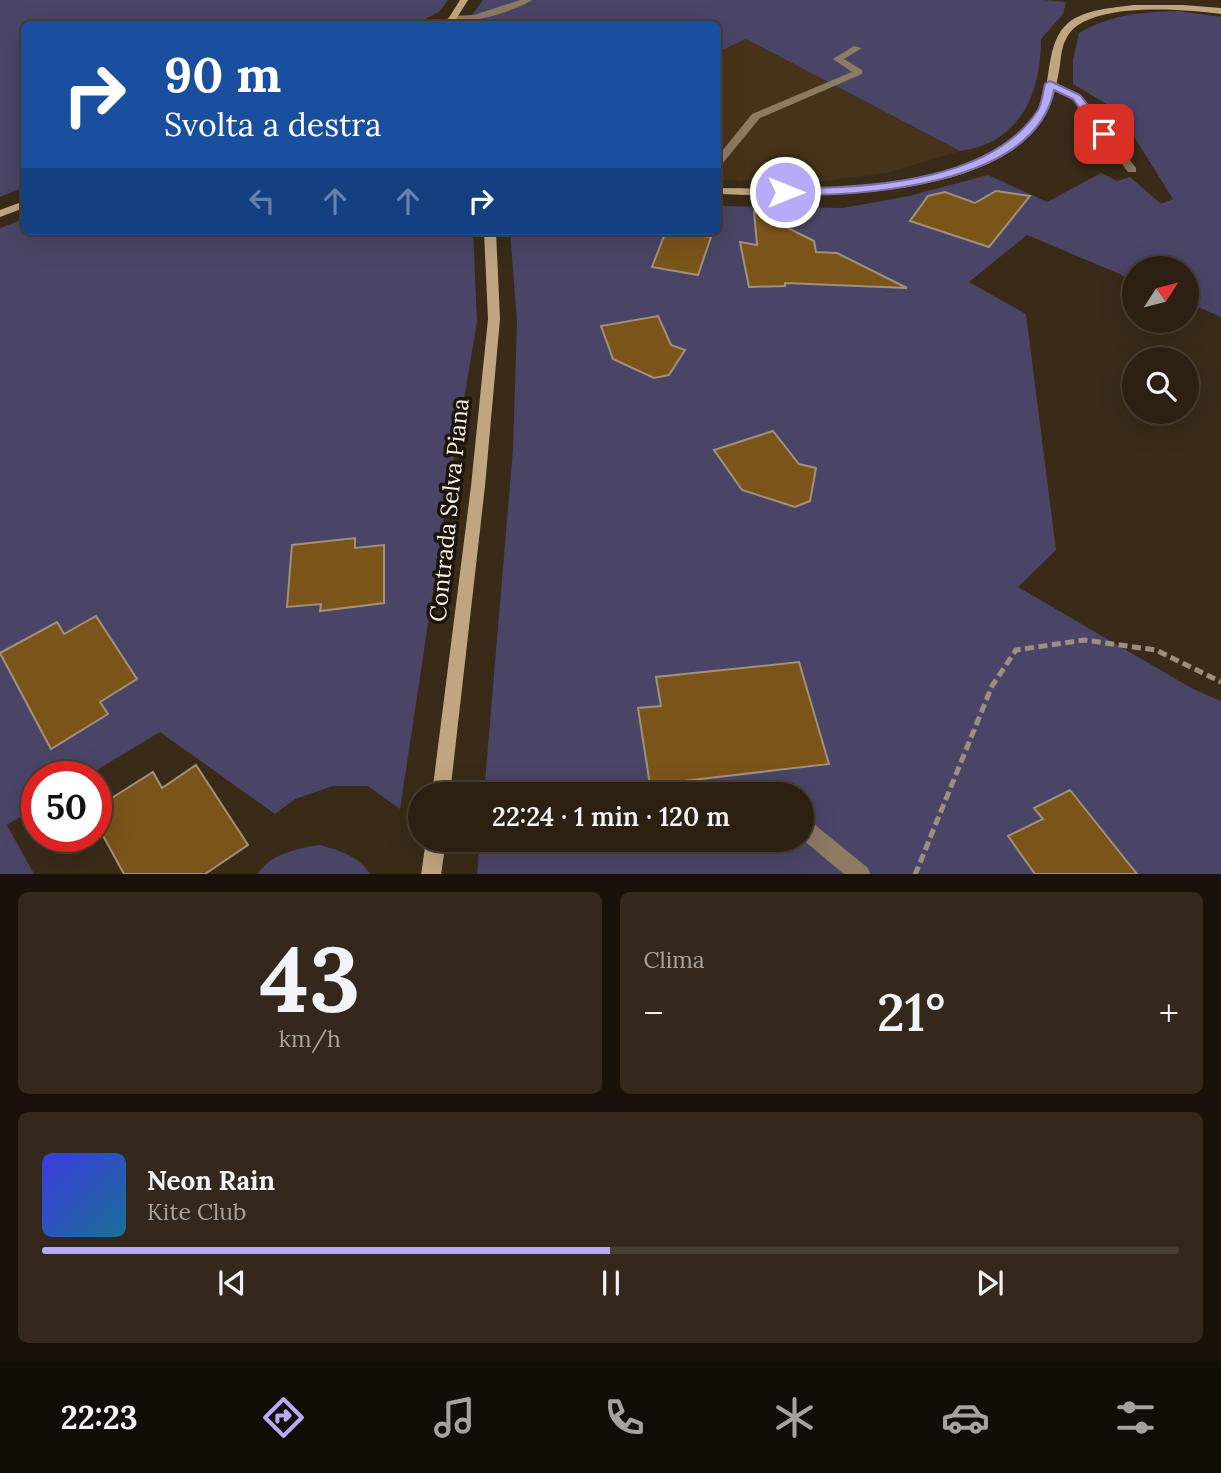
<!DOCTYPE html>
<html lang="it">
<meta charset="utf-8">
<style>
:root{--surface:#2b2012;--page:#33281b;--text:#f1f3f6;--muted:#a6a39f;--line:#473e32;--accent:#b7abf8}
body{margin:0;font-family:Lora,serif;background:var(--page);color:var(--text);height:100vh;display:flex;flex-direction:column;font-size:26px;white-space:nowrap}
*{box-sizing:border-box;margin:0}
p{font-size:23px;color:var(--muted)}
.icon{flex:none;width:38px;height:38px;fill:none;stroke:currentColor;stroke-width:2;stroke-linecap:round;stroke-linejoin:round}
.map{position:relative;height:874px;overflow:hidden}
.panel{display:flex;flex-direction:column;gap:18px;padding:18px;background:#18120a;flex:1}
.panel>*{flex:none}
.hud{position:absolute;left:21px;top:21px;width:700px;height:214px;border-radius:10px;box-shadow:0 7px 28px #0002,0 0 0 2px var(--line);background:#1a4fa0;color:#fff;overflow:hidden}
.needle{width:46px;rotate:54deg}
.buttons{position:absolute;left:1122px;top:256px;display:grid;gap:14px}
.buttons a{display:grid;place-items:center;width:77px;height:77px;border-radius:50%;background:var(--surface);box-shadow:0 7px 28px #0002,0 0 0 2px var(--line);font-size:35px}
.speed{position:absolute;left:21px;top:761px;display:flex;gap:14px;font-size:35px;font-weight:700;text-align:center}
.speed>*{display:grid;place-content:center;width:91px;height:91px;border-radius:50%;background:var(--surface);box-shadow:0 7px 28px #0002,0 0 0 2px var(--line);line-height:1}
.speed .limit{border:10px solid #d22;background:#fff;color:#111}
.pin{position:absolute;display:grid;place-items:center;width:60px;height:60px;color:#fff;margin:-30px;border-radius:14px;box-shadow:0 4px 10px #0006}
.me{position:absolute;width:77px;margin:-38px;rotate:90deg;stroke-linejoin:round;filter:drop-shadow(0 0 5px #0008)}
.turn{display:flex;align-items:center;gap:24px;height:147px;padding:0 28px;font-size:32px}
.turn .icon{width:91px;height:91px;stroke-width:2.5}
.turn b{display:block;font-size:49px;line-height:60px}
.lanes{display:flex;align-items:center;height:66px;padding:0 28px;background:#0003;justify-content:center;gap:35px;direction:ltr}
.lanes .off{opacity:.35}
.big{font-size:52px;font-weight:600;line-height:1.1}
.panel .tile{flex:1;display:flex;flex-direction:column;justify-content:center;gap:10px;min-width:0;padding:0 24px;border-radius:10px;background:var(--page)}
.panel .dial{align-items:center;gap:0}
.dial b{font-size:91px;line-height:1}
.song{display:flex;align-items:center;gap:21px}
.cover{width:84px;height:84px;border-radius:10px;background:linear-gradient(135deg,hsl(240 70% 55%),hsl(200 70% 35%))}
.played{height:7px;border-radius:4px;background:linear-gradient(90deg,var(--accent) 50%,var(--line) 50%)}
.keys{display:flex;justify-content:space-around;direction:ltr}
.heat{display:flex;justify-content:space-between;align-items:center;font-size:38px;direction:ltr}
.panel .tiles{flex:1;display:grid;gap:18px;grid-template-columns:1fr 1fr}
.tile:last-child{grid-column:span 2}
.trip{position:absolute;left:408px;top:782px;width:406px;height:70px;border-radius:35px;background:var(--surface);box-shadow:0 7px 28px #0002,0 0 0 2px var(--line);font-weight:600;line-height:70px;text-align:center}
.tab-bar{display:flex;height:112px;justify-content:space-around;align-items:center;background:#110d07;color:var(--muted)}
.tab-bar .icon{width:49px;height:49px}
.tab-bar .current{color:var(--accent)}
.tab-bar b{font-size:32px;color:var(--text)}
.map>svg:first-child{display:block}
.built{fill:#463319}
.green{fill:#4a4566}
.building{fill:#7a5419;stroke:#a1907a;stroke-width:2}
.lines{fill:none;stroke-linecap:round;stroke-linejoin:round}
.path{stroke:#9b8f7f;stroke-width:5;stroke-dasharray:9 4.5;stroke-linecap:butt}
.lane{fill:#8c7a63;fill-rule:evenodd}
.secondary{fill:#c1a580;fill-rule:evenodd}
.route{fill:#b7abf8;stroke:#776fa1;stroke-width:2}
.labels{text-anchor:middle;stroke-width:7;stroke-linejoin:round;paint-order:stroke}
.street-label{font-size:23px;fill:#fbf1e5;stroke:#1b150c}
</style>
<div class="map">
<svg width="1221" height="875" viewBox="0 0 1221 875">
<rect width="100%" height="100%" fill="#392b18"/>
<!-- built -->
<path class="built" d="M746 39 960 151 887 173 816 182 718 180V52Z"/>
<!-- green -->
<path class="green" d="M0 0H448L439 12 415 24H24V187L0 197Z
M483 0H1043L1066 2 1063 14 1041 39C1041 94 1020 143 960 151L746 39 718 52V24H465Z
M1179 11 1221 17V317L1187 302 1186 268H1134V280L1027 235 969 282 1026 314 1056 550 1018 587 1193 689 1221 701V874L477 875 480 840H802V794H484L513 449 517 322 510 231H718V206L843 208 909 196 988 175 1047 202 1101 173 1117 181 1130 177 1161 204 1173 199 1118 111 1073 84V60L1079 33C1112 14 1141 12 1179 11Z
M24 219V231H473L477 322 446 505 400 809 368 786H333L295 799 275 814 160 732 85 777H37V806L7 825 34 874 0 875V228Z
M319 845C338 850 359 856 370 874H258C271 853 297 849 319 845Z"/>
<!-- building -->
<path class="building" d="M996 191 1030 196 989 247 910 221 928 196 945 192 975 203Z
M754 211 814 241 816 252 837 253 907 288 785 283V286L749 287 740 242 757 245Z
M666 231 711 237 698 275 652 267Z
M658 316 671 345 685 350 669 375 654 378 613 359 601 326Z
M773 431 799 464 816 468 810 501 795 507 742 490 714 450Z
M355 538V548L384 545V603L320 611 321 604 287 607 292 545Z
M96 616 137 679 100 702 108 714 51 749 0 653 57 622 64 634Z
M799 662 829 764 650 785 638 708 661 706 656 677Z
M196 765 248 845 205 874H124L96 823V808L153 772 162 788Z
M1070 790 1137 874H1035L1008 836 1043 819 1034 808Z"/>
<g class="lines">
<!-- path -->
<path class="path" d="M915 875 992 686 1016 650 1084 640 1156 650 1221 682"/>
<!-- lane -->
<path class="lane" d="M520 0H532C517 10 463 28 447 19L451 16 474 15Z
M854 46 862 48 844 59 862 70V74L760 118 722 164 718 165V156L752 114 852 72 833 59Z
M1050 81 1079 95 1136 168V172H1128L1073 99 1047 86 1045 84Z
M802 818 809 820 868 868 871 875H845L802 839Z"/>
<!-- secondary -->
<path class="secondary" d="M460 0H468L453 24H445Z
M1134 5H1183L1221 8V14C1186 9 1083 0 1066 39 1062 46 1061 56 1060 65 1055 94 1052 109 1032 131 1026 137 1020 145 1013 150 937 200 805 197 718 194V188C805 189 905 196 985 156 993 152 1002 149 1008 143 1019 135 1034 120 1040 108 1052 82 1045 43 1068 23 1085 9 1113 8 1134 5Z
M24 201V208L0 217V210Z
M484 231H496L500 319 485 486 450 794H432L471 486 488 319Z
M426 840H446L441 875H421Z"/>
</g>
<!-- route -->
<path class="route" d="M1050 81 1080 95 1110 134 1108 136H1100L1073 99 1054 90C1035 186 863 196 785 195L779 192 785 188C863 189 992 182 1038 110 1042 103 1043 92 1045 84Z"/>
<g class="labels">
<!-- street labels -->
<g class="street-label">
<text transform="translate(449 510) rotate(-84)" y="8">Contrada Selva Piana</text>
</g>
</g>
</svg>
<div class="buttons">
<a><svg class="needle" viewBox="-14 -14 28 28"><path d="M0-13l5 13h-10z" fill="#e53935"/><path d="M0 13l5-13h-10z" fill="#a6a39f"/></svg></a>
<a><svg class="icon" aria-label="search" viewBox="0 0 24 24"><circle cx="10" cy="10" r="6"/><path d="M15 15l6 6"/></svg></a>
</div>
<div class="speed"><div class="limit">50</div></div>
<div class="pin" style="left:1104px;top:134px;background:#d93025"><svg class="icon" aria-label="arrive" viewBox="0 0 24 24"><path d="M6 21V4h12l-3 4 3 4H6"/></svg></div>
<svg class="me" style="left:785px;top:192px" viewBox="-20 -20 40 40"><circle r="17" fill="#b7abf8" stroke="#fff" stroke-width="3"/><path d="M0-11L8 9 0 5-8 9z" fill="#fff"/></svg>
<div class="trip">22:24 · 1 min · 120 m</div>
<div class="hud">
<div class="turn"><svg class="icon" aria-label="right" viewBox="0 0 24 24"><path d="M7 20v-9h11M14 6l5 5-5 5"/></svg><div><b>90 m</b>Svolta a destra</div></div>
<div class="lanes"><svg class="icon off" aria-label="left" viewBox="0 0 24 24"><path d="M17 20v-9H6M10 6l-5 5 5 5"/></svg><svg class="icon off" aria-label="ahead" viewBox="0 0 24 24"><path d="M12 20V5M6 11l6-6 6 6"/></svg><svg class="icon off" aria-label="ahead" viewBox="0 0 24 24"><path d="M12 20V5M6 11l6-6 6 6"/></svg><svg class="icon" aria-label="right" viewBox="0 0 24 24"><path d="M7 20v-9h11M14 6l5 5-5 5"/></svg></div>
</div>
</div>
<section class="panel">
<div class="tiles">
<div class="tile dial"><b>43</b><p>km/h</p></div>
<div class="tile"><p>Clima</p>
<div class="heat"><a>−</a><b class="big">21°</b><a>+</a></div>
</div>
<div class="tile">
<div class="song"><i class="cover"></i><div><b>Neon Rain</b><p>Kite Club</p></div></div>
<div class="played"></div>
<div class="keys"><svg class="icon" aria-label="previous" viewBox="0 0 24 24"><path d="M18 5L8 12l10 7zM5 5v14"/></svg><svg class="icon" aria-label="pause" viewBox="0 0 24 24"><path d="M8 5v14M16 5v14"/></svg><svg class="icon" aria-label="next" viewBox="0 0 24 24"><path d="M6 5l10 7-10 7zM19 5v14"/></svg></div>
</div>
</div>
</section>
<nav class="tab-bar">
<b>22:23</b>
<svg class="icon current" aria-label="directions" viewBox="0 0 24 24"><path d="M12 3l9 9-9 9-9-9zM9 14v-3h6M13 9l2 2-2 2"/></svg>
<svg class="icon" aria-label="music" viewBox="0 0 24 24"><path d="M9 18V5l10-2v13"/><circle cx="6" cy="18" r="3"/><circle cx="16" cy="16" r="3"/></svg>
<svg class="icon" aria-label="phone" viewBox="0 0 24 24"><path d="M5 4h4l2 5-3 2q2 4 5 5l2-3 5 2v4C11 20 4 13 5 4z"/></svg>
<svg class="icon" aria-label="climate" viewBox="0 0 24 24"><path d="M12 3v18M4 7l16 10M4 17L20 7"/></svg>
<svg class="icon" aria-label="car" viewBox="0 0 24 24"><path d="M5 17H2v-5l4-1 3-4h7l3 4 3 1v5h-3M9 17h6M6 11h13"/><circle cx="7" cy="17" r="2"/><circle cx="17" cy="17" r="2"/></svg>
<svg class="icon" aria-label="filters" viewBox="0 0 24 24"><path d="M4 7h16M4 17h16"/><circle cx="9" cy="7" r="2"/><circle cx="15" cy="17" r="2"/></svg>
</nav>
